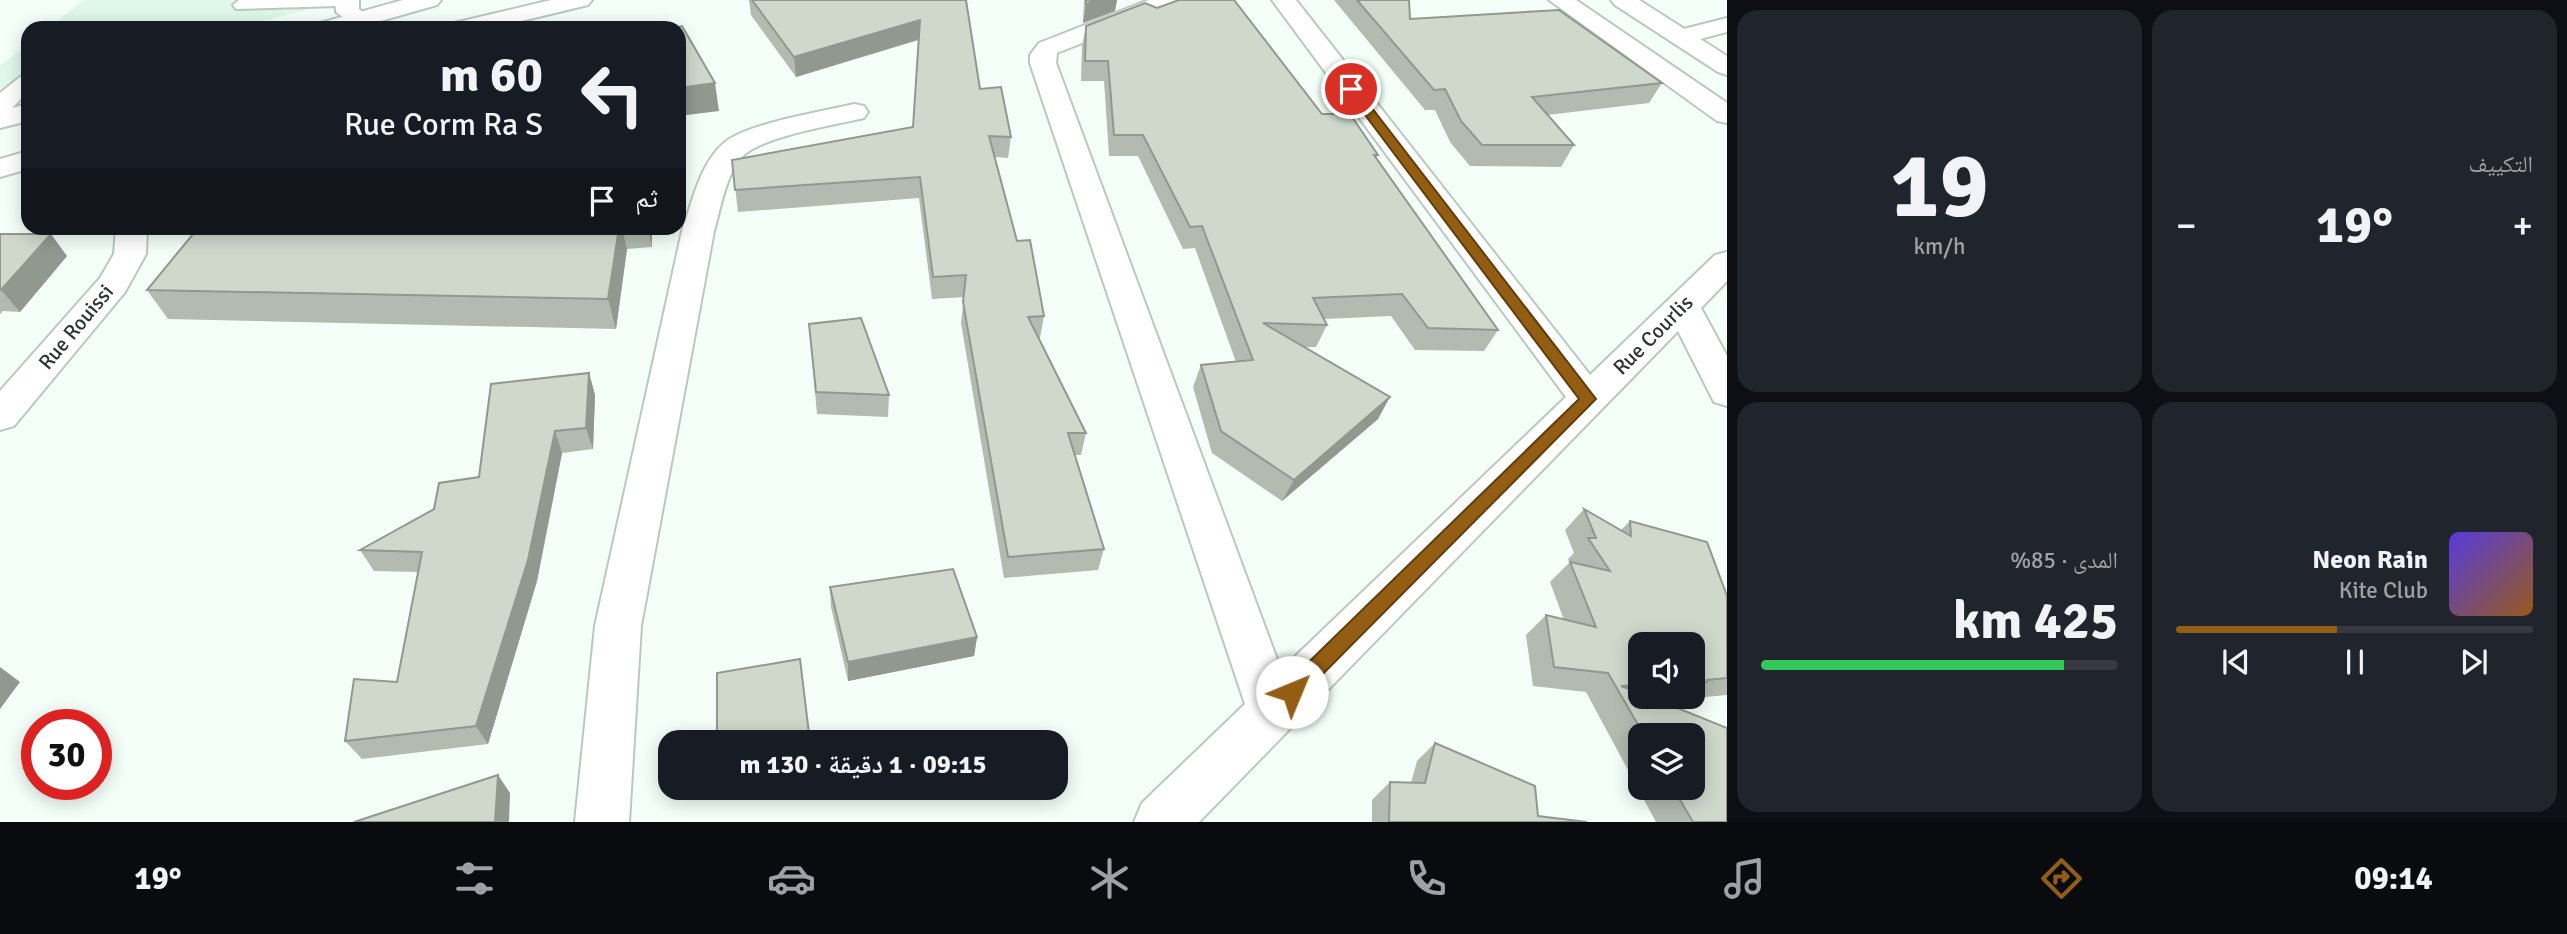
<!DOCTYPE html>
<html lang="ar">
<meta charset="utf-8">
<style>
:root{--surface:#171b24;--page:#20242c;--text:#f1f3f6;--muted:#9ea1a6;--line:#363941;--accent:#935e13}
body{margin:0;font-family:Signika,"Noto Naskh Arabic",sans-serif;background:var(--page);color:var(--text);direction:rtl;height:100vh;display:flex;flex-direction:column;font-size:26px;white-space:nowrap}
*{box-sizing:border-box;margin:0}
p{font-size:23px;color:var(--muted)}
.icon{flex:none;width:38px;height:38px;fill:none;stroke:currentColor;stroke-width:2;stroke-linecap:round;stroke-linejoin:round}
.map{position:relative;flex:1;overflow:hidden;direction:ltr}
.panel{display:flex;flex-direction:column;gap:10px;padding:10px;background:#0d0f14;width:840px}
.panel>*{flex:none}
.guide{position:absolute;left:21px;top:21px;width:665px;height:214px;border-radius:21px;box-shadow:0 4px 18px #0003;direction:rtl;background:#171b24;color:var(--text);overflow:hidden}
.buttons{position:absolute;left:1628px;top:632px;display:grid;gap:14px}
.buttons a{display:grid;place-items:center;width:77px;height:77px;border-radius:14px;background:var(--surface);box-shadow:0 4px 18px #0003;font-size:35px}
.speed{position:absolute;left:21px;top:709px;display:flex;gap:14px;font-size:35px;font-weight:700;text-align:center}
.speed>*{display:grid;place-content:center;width:91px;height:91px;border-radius:50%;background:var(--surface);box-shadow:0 4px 18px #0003;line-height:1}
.speed .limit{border:10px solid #d22;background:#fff;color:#111}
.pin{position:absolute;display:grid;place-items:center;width:60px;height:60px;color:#fff;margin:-30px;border:4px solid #fff;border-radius:50%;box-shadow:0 2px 7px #0007}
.me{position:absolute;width:77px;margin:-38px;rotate:45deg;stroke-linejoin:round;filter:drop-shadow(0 0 5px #0008)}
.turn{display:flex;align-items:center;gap:24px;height:147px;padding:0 28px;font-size:32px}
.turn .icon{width:91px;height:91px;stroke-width:2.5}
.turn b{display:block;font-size:49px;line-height:60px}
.then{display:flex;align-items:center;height:66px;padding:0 28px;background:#0003;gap:14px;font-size:26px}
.big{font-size:52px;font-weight:700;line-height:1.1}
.panel .tile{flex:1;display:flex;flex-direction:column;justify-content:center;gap:10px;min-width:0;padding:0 24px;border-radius:21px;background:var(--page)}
.panel .dial{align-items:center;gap:0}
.dial b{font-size:91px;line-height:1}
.song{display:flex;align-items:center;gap:21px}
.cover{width:84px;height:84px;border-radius:10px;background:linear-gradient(135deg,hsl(250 70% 55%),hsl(30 70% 35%))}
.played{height:7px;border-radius:4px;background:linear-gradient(90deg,var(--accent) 45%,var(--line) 45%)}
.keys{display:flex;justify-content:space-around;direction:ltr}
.heat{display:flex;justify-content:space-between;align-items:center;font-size:38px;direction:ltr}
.charge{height:10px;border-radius:5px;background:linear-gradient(90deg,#34c759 85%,var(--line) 0)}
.panel .tiles{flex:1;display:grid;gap:10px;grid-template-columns:repeat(2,1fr)}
.trip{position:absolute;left:658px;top:730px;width:410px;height:70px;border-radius:21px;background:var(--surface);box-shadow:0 4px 18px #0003;font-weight:700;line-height:70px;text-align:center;direction:rtl}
.tab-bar{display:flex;height:112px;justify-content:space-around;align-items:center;background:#090b0e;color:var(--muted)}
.tab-bar .icon{width:49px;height:49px}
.tab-bar .current{color:var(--accent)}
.tab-bar b{font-size:32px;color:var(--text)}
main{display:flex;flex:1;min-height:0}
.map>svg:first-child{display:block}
.built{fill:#dff8ea}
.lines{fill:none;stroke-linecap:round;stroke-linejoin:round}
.lane-casing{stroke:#b9c9c0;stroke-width:4}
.street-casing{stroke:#b9c9c0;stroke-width:4}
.primary-casing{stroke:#b9c9c0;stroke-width:4}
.lane{fill:#fff;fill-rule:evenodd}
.street{fill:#fff;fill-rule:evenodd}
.primary{fill:#fff;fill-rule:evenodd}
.wall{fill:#b1bbaf;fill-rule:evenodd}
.shaded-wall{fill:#90988f}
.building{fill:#ced9cc;stroke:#90988f;stroke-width:2}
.route{fill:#935e13;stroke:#603d0c;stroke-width:2}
.labels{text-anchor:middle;stroke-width:7;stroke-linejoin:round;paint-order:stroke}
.street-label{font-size:21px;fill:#2e3431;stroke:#fff}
</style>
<main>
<section class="panel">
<div class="tiles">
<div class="tile"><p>التكييف</p>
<div class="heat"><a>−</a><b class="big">19°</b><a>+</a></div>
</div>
<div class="tile dial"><b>19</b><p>km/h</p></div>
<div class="tile">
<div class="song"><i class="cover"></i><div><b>Neon Rain</b><p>Kite Club</p></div></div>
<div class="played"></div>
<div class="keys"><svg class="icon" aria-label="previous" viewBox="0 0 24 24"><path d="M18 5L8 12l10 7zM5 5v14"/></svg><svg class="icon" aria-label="pause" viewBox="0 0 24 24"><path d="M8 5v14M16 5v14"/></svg><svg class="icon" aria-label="next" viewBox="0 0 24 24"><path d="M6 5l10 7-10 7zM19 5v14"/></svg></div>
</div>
<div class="tile"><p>المدى · 85%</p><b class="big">425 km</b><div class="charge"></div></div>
</div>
</section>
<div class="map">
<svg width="1727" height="822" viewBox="0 0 1727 822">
<rect width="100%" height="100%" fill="#f4fff9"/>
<!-- built -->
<path class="built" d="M84 0H321L314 8 236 28H48Z
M28 44V82L0 89V66Z"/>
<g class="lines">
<!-- lane casing -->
<g class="lane-casing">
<path id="lane" d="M348 0 345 4 338 6 236 9 233 5 239 0Z
M28 75V92L8 112 0 114V93L20 77Z"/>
</g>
<!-- street casing -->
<g class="street-casing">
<path id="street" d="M335 0H359V9L372 19 368 24H352L336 12Z
M1149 0H1182L1178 5 1057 53 1056 63 1281 670 1566 397 1272 0H1296L1590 375 1715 255 1727 252V281L1701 308 1727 356V406L1714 402 1678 331 1199 822H1134L1142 803 1245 704 1030 63V55L1039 43Z
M1727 18V32L1681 44 1672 42 1669 37 1672 32Z
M854 104 864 106 868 112 864 118C834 125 765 136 744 155 726 172 721 208 714 231L641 626 629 822H575L595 626 682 231C692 203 700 163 724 143 747 123 822 112 854 104Z
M116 228H147L146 254 125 292 14 426 0 430V391L100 278 114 254Z"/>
</g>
<!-- primary casing -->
<g class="primary-casing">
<path id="primary" d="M403 0H441L437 5 356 28H317L320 23Z
M551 0H592L588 5 493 28H451L454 23Z
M1549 0H1576L1727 103V123L1717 121Z
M1611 0H1639L1727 56V75L1718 72 1615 5Z
M28 104V121L0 128V111Z
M28 151V169L0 177V159Z"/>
</g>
<!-- lane -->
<use href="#lane" class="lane"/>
<!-- street -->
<use href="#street" class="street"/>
<!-- primary -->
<use href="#primary" class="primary"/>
</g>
<!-- wall -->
<path class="wall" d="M749 0H966L980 89 1011 137 1008 158 995 157 1017 241 1044 316 1040 338H1039L1086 433 1081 455H1075L1104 549 1098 570 1004 578 961 323 964 297 932 299 919 198 738 212 732 160 913 127 919 40 796 77 751 15Z
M1084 0H1117L1115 11 1083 23Z
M1334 0H1409L1410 19 1662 83 1649 103 1547 115 1574 145 1561 167 1470 166 1450 142 1435 110H1425Z
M1086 26 1322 114 1378 155 1376 158 1498 330 1484 351 1415 350 1391 316 1324 319 1327 325 1316 347H1303L1378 419 1282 501 1212 453 1193 387 1201 365 1236 362 1195 248 1183 249 1138 156H1109L1104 81H1081L1082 46Z
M198 228H652V247L627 249 616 329 168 319 147 290Z
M0 234 67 256 20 312 3 311 0 314Z
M809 324 889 395 888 417 817 414Z
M589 373 595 395 593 449 562 453 537 581 488 744 362 759 345 741 397 682 418 572 374 571 360 550 434 509 479 477Z
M1584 509 1621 530 1630 521 1707 542 1727 596V695L1684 699 1680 701 1661 702 1727 728V822H1656L1586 692 1533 686 1526 635 1546 615 1564 620 1550 582 1570 562 1568 559 1574 553 1565 530ZM1640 644H1692V696H1640ZM1640 735H1692V788H1640Z
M830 587 977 637 974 656 848 681 831 607Z
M1435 743 1538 816 1587 822H1372V800L1390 782 1411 783 1417 761Z"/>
<!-- shaded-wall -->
<path class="shaded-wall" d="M1096 0H1117L1115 11 1083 23 1086 4Z
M920 20V39L796 77 794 57Z
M715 83 719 111 679 116V88Z
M619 228H622L627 249 616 329 608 299Z
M648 228H652V247Z
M51 234 67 256 20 312 1 290Z
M589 373 595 395 593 449 586 428Z
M1390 397 1378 419 1282 501 1294 480Z
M555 431 562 453 537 581 488 744 476 726Z
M977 637 974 656 848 681V662Z
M0 667 20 682 0 709Z
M498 775 510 793 509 822H495Z"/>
<!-- building -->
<path class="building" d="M752 0H966L980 89 1001 87 1011 137 989 136 1017 241 1030 240 1044 316 1028 317 1086 433H1068L1104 549 1008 557 963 302 966 275 933 277 920 177 735 190 732 160 913 127 920 20 794 57Z
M1086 0H1096L1086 4Z
M1179 0H1234L1322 114H1350L1378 155H1374L1498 330 1428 328 1402 294 1313 298 1327 325 1263 323 1390 397 1294 480 1221 431 1201 365 1253 360 1202 226 1190 227 1143 135H1114L1108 61H1085L1086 26 1145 3 1157 8Z
M1357 0H1409L1410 19 1559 10 1662 83 1532 97 1574 145H1482L1461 121 1445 89 1434 90Z
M682 26 715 83 679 88V28H672Z
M198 228H619L608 299 147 290Z
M0 234H51L1 290H0Z
M861 318 889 395 816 392 809 324Z
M589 373 586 428 555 431 528 560 476 726 345 741 354 679 397 682 422 552 360 550 434 509 439 483 479 477 491 384Z
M1584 509 1631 536 1630 521 1707 542 1727 596V678L1707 680 1706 682 1692 683V644H1640V685L1621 686 1640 693V696H1648L1727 728V822H1693L1673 788H1692V735H1644L1608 673 1554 667 1546 615 1596 627 1570 562 1610 571 1588 538H1596Z
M953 569 977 637 848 662 830 587Z
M800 659 810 742H717V673Z
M1435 743 1535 786 1538 816 1587 822H1389L1390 782 1425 783Z
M498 775 495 822H354Z"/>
<!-- route -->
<path class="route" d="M1347 86H1355L1596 399 1299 698 1292 701 1285 698 1282 692 1285 685 1579 399 1347 91Z"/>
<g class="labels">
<!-- street labels -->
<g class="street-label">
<text transform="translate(76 327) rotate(-50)" y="7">Rue Rouissi</text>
<text transform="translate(1653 335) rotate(-45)" y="7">Rue Courlis</text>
</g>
</g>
</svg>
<div class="buttons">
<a><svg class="icon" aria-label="sound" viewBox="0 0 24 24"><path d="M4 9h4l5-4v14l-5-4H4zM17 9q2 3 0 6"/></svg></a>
<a><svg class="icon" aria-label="layers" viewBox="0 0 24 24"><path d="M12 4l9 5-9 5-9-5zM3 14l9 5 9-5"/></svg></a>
</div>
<div class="speed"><div class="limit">30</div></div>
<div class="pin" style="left:1351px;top:89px;background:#d93025"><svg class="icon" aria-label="arrive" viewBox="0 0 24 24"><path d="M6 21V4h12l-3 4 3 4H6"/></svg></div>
<svg class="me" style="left:1292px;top:692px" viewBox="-20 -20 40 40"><circle r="19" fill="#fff"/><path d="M0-13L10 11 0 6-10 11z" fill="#935e13"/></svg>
<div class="trip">09:15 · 1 دقيقة · 130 m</div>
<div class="guide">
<div class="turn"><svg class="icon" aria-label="left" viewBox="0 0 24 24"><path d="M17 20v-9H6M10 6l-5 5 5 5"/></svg><div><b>60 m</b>Rue Corm Ra S</div></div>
<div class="then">ثم<svg class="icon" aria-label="arrive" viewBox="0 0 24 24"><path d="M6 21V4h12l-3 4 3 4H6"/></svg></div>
</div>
</div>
</main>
<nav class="tab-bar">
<b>09:14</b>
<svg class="icon current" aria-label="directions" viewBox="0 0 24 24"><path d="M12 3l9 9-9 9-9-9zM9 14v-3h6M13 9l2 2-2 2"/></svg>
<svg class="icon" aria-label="music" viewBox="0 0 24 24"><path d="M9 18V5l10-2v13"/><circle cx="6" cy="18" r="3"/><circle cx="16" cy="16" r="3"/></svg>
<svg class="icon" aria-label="phone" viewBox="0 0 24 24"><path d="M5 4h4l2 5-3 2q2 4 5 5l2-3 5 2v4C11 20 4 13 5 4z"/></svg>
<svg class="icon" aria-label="climate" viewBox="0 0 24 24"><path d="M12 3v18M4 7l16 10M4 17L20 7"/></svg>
<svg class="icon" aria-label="car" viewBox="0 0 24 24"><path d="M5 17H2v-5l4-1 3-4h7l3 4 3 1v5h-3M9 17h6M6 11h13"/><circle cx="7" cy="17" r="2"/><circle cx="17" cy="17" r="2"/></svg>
<svg class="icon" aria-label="filters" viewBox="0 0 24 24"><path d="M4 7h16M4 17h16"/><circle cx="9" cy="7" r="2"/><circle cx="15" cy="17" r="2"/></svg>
<b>19°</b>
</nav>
